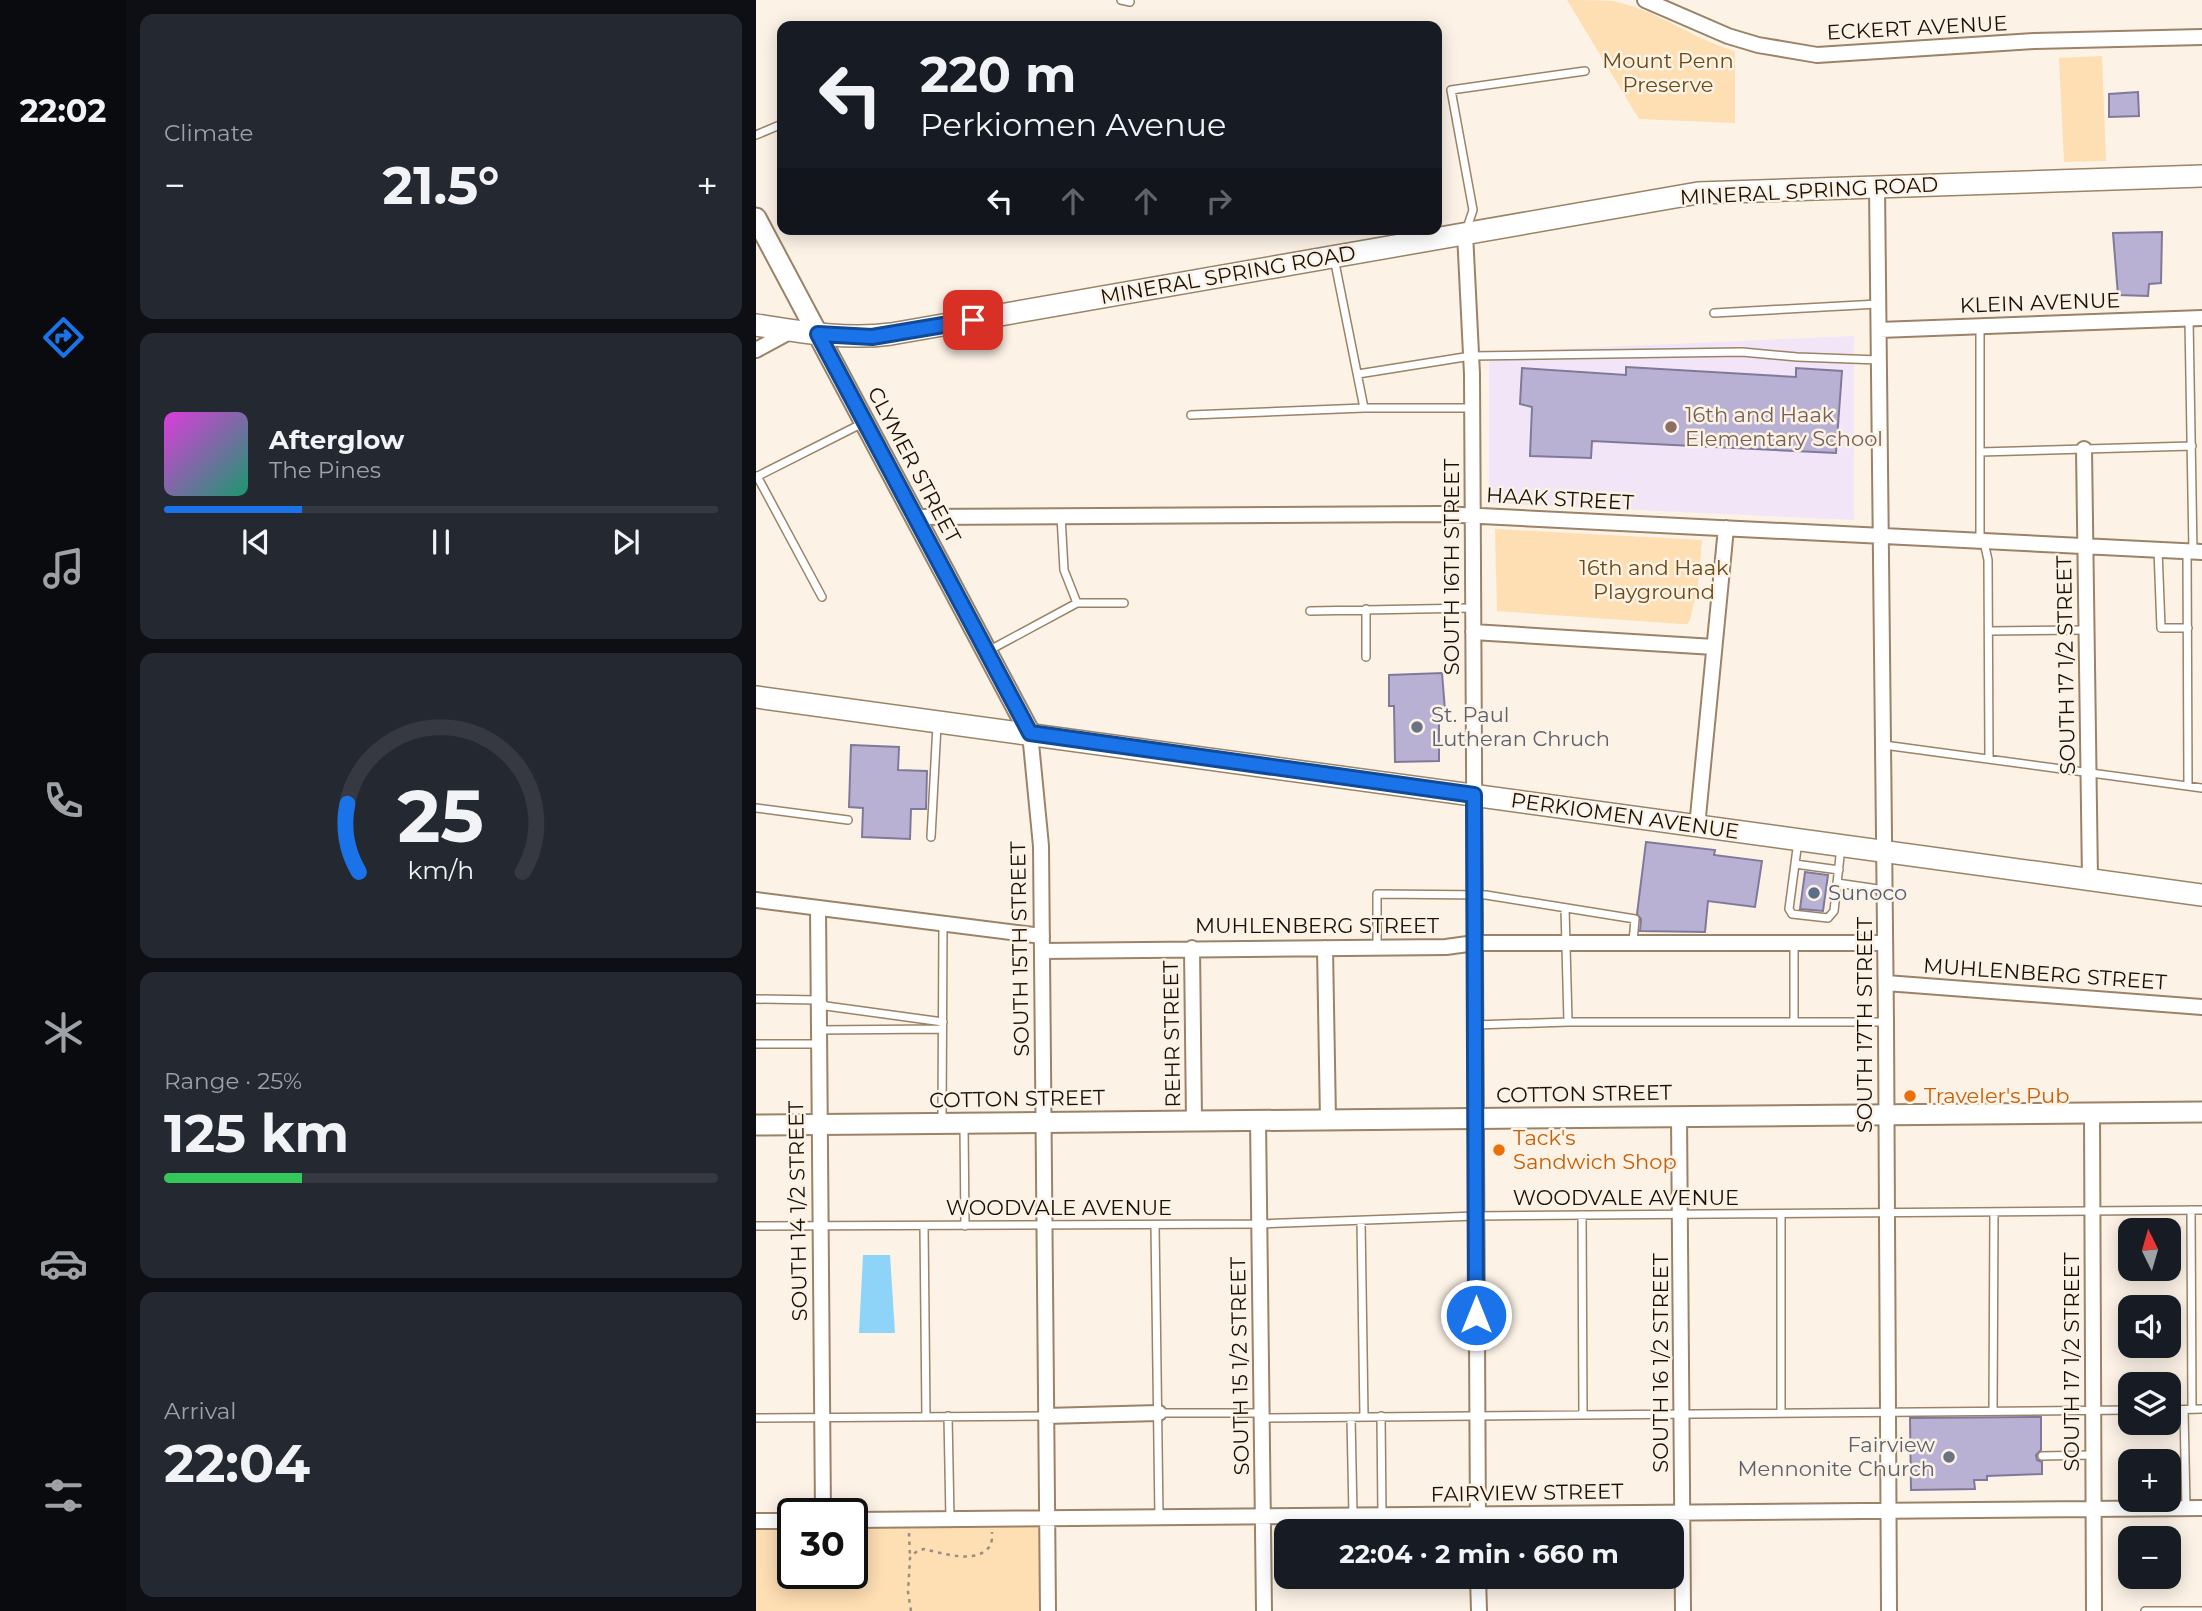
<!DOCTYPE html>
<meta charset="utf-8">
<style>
:root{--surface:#171b24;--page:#242831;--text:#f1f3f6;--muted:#9ea1a6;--line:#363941;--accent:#1a73e8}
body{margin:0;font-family:Montserrat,sans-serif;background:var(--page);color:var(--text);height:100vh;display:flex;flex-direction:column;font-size:26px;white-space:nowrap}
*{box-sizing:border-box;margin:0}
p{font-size:23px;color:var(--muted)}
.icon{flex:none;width:38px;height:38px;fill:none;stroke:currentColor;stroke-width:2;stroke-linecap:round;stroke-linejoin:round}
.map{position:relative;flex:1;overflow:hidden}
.drawer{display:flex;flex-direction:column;gap:14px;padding:14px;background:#0d0f14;width:630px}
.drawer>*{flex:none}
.top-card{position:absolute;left:21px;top:21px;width:665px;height:214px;border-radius:14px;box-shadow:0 4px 18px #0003;background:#171b24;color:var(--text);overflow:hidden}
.needle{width:46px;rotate:355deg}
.controls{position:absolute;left:1362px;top:1218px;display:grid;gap:14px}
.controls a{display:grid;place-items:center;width:63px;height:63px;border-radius:14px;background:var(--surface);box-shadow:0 4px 18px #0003;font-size:35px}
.speed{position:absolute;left:21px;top:1498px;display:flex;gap:14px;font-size:35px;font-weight:700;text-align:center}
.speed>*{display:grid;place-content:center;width:91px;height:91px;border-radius:50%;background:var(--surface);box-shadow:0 4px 18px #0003;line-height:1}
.speed .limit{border:4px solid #111;border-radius:10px;background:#fff;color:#111}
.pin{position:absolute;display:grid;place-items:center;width:60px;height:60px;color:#fff;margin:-30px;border-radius:14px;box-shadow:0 4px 10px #0006}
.me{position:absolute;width:77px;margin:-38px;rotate:0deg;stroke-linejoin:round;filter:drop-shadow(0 0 5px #0008)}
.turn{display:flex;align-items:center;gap:24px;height:147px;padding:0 28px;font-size:32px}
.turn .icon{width:91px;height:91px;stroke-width:2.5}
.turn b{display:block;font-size:49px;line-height:60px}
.lanes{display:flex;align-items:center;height:66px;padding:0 28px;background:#0003;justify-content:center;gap:35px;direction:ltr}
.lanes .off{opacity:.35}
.big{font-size:52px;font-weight:700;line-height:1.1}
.drawer .card{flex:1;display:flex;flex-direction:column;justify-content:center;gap:10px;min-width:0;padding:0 24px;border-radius:14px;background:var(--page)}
.drawer .dial{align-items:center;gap:0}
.dial svg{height:182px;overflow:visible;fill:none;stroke:var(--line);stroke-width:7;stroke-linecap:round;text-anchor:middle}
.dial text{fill:var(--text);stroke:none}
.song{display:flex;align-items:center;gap:21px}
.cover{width:84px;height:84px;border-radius:10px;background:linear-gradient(135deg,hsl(300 70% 55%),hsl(160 70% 35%))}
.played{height:7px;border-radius:4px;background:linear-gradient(90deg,var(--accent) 25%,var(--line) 25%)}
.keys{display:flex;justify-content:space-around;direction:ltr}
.heat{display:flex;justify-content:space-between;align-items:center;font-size:38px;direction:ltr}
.charge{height:10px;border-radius:5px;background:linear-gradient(90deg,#34c759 25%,var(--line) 0)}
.trip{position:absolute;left:518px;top:1519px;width:410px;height:70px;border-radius:14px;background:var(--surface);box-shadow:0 4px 18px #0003;font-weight:700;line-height:70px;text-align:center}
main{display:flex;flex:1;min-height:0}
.menu{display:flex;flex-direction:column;width:126px;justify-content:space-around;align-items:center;background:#090b0e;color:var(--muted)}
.menu .icon{width:49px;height:49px}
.menu .current{color:var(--accent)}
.menu b{font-size:32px;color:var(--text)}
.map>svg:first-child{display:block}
.education{fill:#f2e5f8}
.green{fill:#fedeb3}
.water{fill:#8ed4f8}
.building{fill:#b8b1d4;stroke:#7f799a;stroke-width:2}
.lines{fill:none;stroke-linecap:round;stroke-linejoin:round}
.lane-casing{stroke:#9a8366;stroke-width:10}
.street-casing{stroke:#9a8366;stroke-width:18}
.secondary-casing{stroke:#9a8366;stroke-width:23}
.primary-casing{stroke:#9a8366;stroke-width:24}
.path{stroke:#988e83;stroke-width:2.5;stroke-dasharray:3.5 5;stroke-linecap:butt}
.lane{stroke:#fff;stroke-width:7}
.street{stroke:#fff;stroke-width:14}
.secondary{stroke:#fff;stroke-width:19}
.primary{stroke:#fff;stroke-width:21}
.route-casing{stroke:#114b97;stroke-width:18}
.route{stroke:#1a73e8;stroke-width:12}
.education-dot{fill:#8d6e63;stroke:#fcf2e6;stroke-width:2.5}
.worship-dot{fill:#6b7280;stroke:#fcf2e6;stroke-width:2.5}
.service-dot{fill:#5c6f8a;stroke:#fcf2e6;stroke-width:2.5}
.food-dot{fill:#e8710a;stroke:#fcf2e6;stroke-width:2.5}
.labels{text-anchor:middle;stroke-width:5;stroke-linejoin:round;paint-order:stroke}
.street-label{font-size:21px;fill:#1a1106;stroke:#fcf2e6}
.park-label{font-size:21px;fill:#6c4912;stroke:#fcf2e6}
.education-label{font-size:21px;fill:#785e54;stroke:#fcf2e6;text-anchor:start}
.worship-label{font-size:21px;fill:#5b616d;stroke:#fcf2e6;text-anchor:start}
.service-label{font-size:21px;fill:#4e5e75;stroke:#fcf2e6;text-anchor:start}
.food-label{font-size:21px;fill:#c56008;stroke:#fcf2e6;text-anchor:start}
</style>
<main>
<nav class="menu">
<b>22:02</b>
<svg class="icon current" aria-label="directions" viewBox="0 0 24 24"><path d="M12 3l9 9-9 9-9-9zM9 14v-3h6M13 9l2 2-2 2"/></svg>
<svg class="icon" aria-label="music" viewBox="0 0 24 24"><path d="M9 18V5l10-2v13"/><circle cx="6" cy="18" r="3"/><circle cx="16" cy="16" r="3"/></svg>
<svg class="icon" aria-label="phone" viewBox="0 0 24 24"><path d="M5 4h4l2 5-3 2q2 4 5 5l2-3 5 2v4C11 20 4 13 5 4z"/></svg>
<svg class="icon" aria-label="climate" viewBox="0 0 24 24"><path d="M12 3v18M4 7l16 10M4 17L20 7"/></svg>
<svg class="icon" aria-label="car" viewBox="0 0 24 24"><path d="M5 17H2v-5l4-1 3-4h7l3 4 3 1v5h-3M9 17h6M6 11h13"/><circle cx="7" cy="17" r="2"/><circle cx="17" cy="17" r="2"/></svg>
<svg class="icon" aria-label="filters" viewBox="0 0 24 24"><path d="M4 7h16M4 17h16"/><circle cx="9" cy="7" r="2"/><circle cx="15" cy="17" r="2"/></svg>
</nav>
<section class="drawer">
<div class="card"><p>Climate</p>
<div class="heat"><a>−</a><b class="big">21.5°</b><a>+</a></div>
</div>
<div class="card">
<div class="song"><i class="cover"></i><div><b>Afterglow</b><p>The Pines</p></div></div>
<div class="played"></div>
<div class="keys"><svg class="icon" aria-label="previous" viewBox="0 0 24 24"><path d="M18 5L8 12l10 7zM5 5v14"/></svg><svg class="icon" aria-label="pause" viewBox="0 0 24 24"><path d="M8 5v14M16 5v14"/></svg><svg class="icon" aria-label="next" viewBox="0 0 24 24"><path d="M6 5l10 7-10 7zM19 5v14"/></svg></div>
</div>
<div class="card dial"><svg viewBox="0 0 100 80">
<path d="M14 69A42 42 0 1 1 86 69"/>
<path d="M14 69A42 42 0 0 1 9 39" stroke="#1a73e8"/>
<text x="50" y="56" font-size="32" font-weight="700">25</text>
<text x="50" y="72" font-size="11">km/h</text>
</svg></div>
<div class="card"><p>Range · 25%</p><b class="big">125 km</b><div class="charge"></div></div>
<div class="card"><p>Arrival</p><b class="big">22:04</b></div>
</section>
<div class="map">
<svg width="1446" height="1611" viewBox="0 0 1446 1611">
<rect width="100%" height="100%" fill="#fcf2e6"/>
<!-- education -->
<path class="education" d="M1098 336V520L733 503V352Z"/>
<!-- green -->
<path class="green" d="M811 0C825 0 842 0 856 1 900 9 936 39 979 51V123L883 119Z
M1346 56 1350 161 1308 162 1303 58Z
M739 529 946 540 942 585 934 620 931 624H926L741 611Z
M291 1518 292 1611H0V1521H37V1573H96V1520Z"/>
<!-- water -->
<path class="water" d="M107 1255H134L139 1333H103Z"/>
<!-- building -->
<path class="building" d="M1382 92 1383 116 1353 117V94Z
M1406 232 1405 283 1393 284 1392 296 1362 295 1357 233Z
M870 367 1040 377V368L1086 371 1080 453 836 441 835 458 774 456 776 407 764 404 766 368 870 375Z
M686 673 689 710H683V761L639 762 638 706H633V675Z
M95 745 143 747 142 770 171 771 170 809H155L154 839 106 837 107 808 93 807Z
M890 842 959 850 958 855 1006 861 999 907 952 901 949 932 884 931 885 919 881 914Z
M1049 872 1072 875 1067 911 1044 909Z
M1285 1417V1450L1280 1455 1281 1460 1286 1462V1474L1231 1476V1480H1218L1219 1489 1155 1490 1154 1418Z"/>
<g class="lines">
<!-- lane casing -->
<g class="lane-casing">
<path id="lane" d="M365 0 374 2
M0 135 26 124
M710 231 717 210 695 90 829 71
M578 258 608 408
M958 313 1122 304
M1433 319 1437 552
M602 374 715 356 986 352 1041 357 1123 360
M435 415 608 408H716
M1224 452 1436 446
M1 476 66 597
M0 477 109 422
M305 516 308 570 321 603
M1224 542V327
M1228 542 1232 560 1233 759
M1402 550 1405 628H1432
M1431 551 1432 786
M610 609V657
M554 611 717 608
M1233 631 1330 630
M232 651 321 603H368
M1128 745 1446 788
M0 808 92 820
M175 837 181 725
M1042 841 1033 909 1036 914 1072 918 1078 911 1085 847
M1039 864 1083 870
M1081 883 1129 890
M809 908 812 1022
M1038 943V1022
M621 947V894L730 895 879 919 877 942
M0 999 62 1000 70 1006 187 1022
M719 1025 812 1022H1130
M62 1030 186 1029
M0 1044H62
M186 1122 187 924
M208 1125 209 1226
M1435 1210 1436 1409
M826 1215 827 1414
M605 1221 608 1416
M399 1225 403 1517
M0 1226 503 1224 720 1216 1446 1210
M168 1226 170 1416
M1412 1410 1446 1409
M1428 1410 1430 1508
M1237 1411 1238 1212
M403 1413H505
M1025 1413V1214
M192 1416 194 1519
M625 1416 626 1515
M595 1417 597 1515
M0 1418 288 1416
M506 1418 1374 1410
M1286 1456 1337 1455
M1389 1611H1446"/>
</g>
<!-- street casing -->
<g class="street-casing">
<path id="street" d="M889 0 972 36 1002 45 1061 55 1278 41 1446 37
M1121 187 1130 1022 1133 1611
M709 233 716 374 722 1531
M1123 330 1446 318
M0 350 35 331
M1328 449 1334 880
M160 517 685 514 1446 552
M717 632 958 647
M274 733 285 846 292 1611
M941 827 970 528
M0 900 286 936
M62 908 67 1514
M436 948 438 1120
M569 948 572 1120
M286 951 690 947 719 943H1129
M1130 983 1446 1007
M1336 1112 1338 1611
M923 1116 927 1611
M502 1120 508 1611
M289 1416 403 1413
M96 1520 1446 1508
M0 1521H37
M722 1577 723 1611"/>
</g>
<!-- secondary casing -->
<g class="secondary-casing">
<path id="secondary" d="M0 218 274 733
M0 1125 1446 1112"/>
</g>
<!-- primary casing -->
<g class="primary-casing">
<path id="primary" d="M0 325C45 332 90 340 135 334L942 193 1446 176
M0 697 1446 895"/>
</g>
<!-- path -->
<path class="path" d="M153 1533 154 1558
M155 1611 152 1592 154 1558 161 1551 168 1549C185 1553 224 1566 235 1544 236 1541 236 1536 236 1532"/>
<!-- lane -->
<use href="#lane" class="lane"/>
<!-- street -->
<use href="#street" class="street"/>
<!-- secondary -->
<use href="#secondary" class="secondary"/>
<!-- primary -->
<use href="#primary" class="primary"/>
</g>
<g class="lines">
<!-- route casing -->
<g class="route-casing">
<path id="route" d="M217 320 116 337 62 334 274 733 718 795 720 1315"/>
</g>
<!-- route -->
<use href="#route" class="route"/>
</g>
<!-- markers -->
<circle class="education-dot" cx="915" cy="427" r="7"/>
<g class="worship-dot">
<circle cx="661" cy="727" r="7"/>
<circle cx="1193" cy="1457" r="7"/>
</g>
<circle class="service-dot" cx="1058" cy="893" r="7"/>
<g class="food-dot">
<circle cx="1154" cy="1096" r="7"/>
<circle cx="743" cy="1150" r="7"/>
</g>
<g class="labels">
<!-- street labels -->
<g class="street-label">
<text transform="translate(1161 28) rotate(-3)" y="7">ECKERT AVENUE</text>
<text transform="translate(1053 191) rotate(-3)" y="7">MINERAL SPRING ROAD</text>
<text transform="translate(472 275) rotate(-10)" y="7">MINERAL SPRING ROAD</text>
<text transform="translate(1284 303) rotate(-2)" y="7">KLEIN AVENUE</text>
<text transform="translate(158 465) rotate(62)" y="7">CLYMER STREET</text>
<text transform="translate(804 499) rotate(3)" y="7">HAAK STREET</text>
<text transform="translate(696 567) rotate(-90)" y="7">SOUTH 16TH STREET</text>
<text transform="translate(1310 665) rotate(-91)" y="7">SOUTH 17 1/2 STREET</text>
<text transform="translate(869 816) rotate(8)" y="7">PERKIOMEN AVENUE</text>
<text x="561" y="933">MUHLENBERG STREET</text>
<text transform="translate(264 949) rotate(-91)" y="7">SOUTH 15TH STREET</text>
<text transform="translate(1289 974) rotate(4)" y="7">MUHLENBERG STREET</text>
<text transform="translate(1109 1025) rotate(-90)" y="7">SOUTH 17TH STREET</text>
<text transform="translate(416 1034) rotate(-91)" y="7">REHR STREET</text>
<text transform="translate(828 1094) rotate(-1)" y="7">COTTON STREET</text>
<text transform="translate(261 1099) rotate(-1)" y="7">COTTON STREET</text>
<text x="870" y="1205">WOODVALE AVENUE</text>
<text x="303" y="1215">WOODVALE AVENUE</text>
<text transform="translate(42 1211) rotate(-91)" y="7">SOUTH 14 1/2 STREET</text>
<text transform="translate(1316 1362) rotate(-90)" y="7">SOUTH 17 1/2 STREET</text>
<text transform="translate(905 1363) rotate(-90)" y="7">SOUTH 16 1/2 STREET</text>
<text transform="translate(484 1366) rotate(-91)" y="7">SOUTH 15 1/2 STREET</text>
<text transform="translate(771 1493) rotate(-1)" y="7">FAIRVIEW STREET</text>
</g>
<!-- park labels -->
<g class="park-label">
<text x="912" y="68">Mount Penn<tspan x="912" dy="24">Preserve</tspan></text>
<text x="898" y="575">16th and Haak<tspan x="898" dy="24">Playground</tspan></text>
</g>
<!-- education labels -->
<g class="education-label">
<text x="929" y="422">16th and Haak<tspan x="929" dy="24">Elementary School</tspan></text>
</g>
<!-- worship labels -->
<g class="worship-label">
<text x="675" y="722">St. Paul<tspan x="675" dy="24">Lutheran Chruch</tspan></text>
<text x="1179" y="1452" text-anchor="end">Fairview<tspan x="1179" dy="24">Mennonite Church</tspan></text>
</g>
<!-- service labels -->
<g class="service-label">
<text x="1072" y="900">Sunoco</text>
</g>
<!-- food labels -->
<g class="food-label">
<text x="1168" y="1103">Traveler's Pub</text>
<text x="757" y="1145">Tack's<tspan x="757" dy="24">Sandwich Shop</tspan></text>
</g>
</g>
</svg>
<div class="controls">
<a><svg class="needle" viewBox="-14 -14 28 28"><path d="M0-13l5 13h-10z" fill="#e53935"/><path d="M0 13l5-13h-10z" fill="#9ea1a6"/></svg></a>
<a><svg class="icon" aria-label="sound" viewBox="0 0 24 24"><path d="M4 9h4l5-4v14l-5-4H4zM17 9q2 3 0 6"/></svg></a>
<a><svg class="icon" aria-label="layers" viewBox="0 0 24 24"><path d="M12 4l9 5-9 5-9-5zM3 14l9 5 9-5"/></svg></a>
<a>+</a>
<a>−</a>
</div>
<div class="speed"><div class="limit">30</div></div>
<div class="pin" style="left:217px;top:320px;background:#d93025"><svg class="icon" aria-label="arrive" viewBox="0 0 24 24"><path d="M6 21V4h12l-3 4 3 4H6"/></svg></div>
<svg class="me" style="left:720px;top:1315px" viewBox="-20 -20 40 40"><circle r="17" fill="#1a73e8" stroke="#fff" stroke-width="3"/><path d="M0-11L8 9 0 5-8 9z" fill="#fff"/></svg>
<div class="trip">22:04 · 2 min · 660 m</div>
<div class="top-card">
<div class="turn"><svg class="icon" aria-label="left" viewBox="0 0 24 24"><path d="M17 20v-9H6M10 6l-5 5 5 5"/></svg><div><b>220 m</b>Perkiomen Avenue</div></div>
<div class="lanes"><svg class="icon" aria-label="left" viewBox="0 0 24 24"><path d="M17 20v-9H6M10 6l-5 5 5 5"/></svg><svg class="icon off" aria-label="ahead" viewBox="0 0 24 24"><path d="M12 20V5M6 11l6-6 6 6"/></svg><svg class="icon off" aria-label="ahead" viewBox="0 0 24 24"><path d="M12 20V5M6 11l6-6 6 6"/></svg><svg class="icon off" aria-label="right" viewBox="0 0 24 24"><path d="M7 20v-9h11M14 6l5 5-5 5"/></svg></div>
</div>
</div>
</main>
